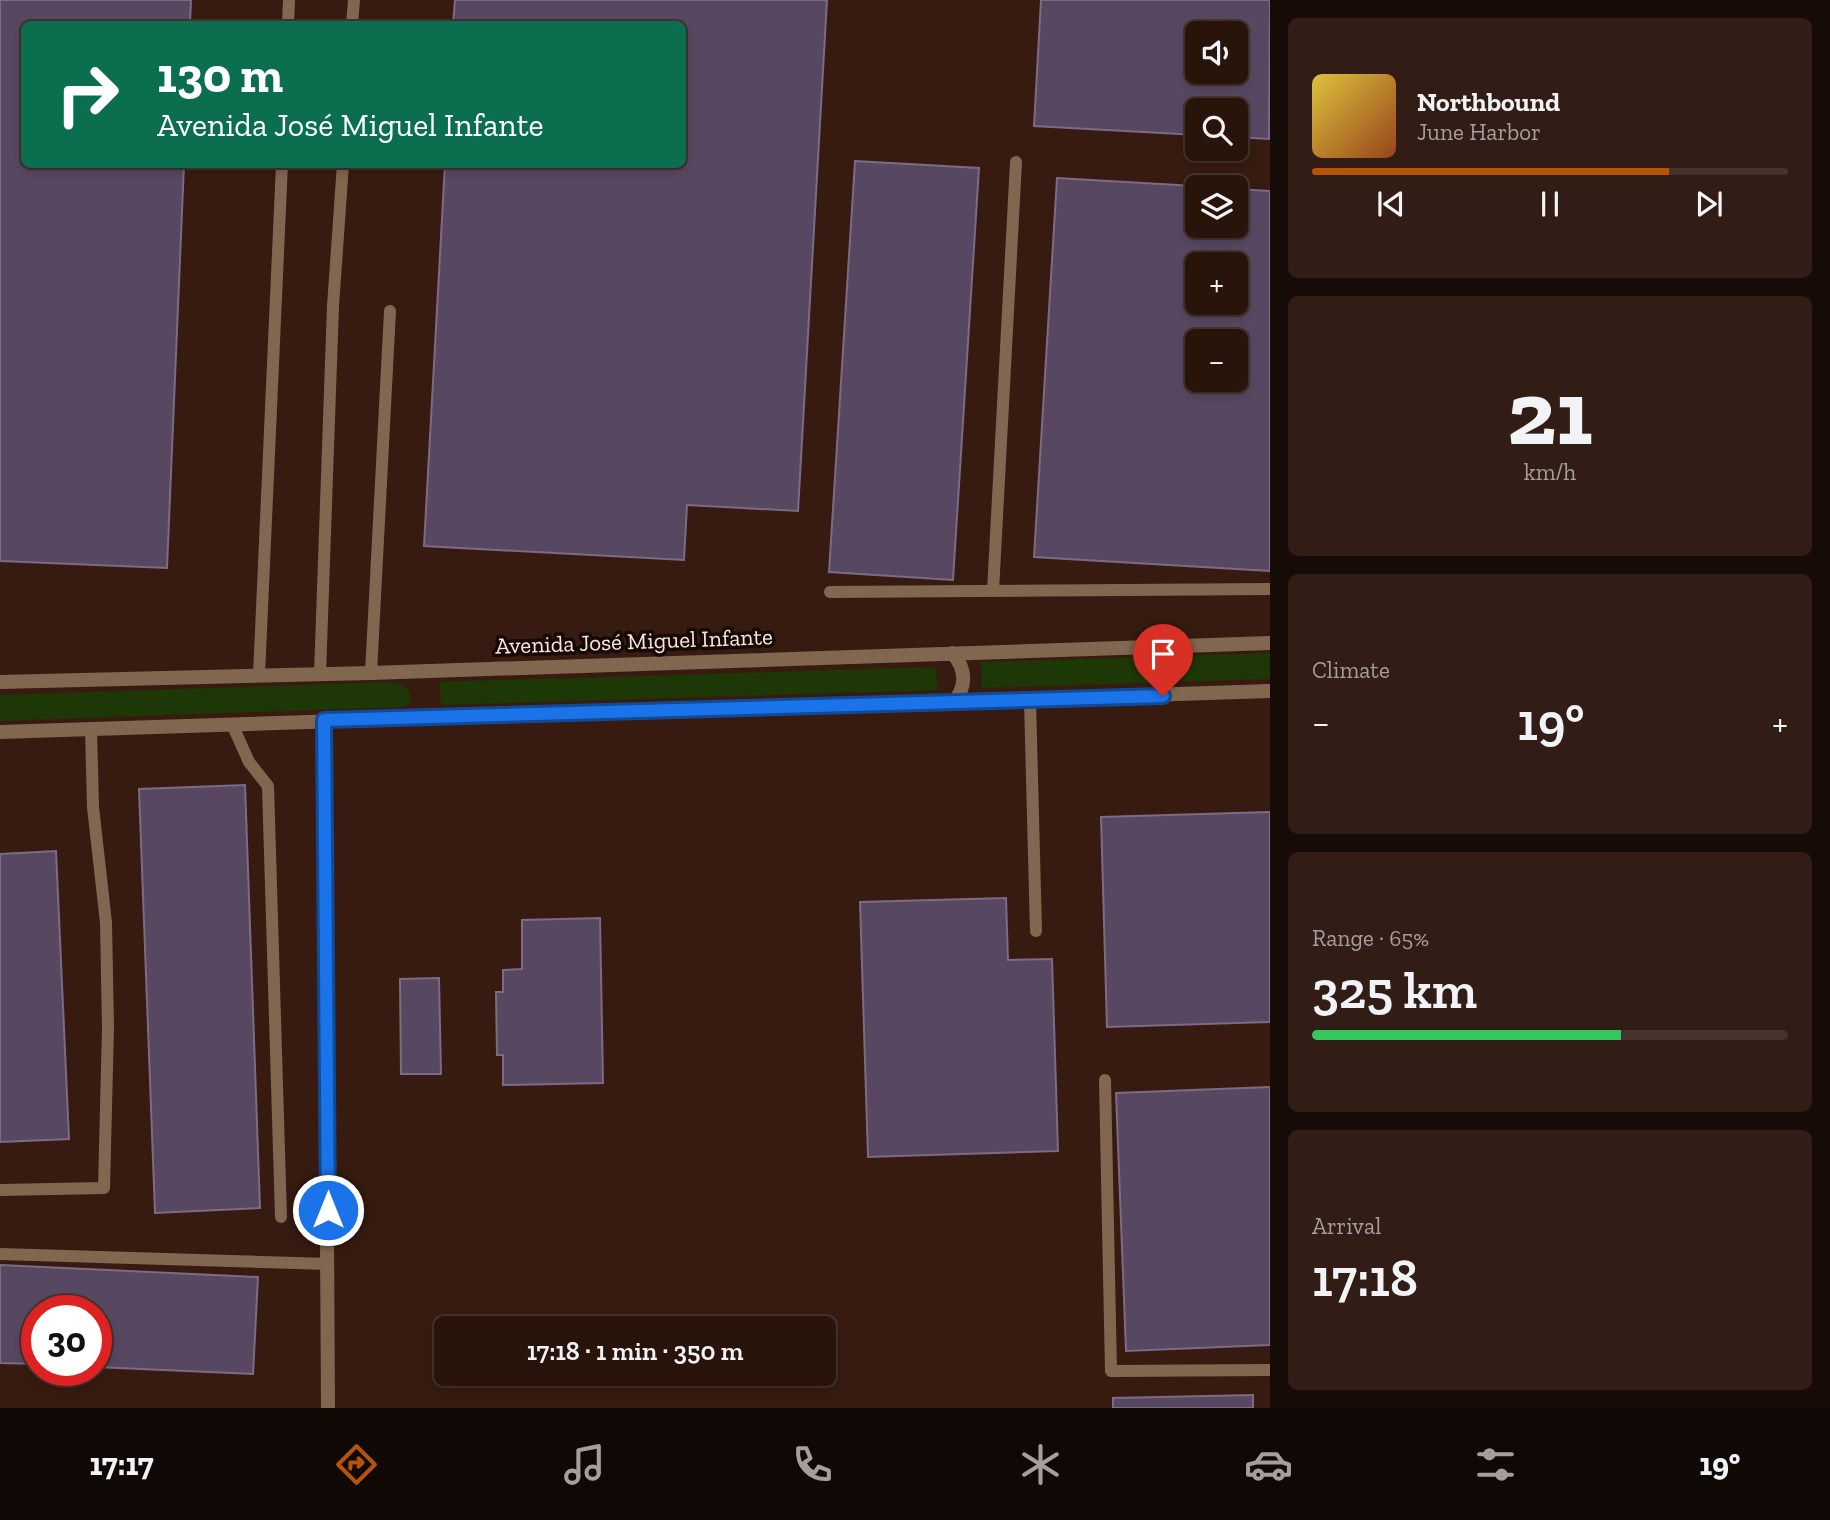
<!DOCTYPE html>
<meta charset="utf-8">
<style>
:root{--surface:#29140c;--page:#311d15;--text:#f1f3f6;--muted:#a59e9d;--line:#45332d;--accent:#b45309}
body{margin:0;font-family:"Zilla Slab",serif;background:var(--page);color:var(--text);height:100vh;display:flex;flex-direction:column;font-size:26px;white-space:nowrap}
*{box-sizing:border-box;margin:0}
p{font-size:23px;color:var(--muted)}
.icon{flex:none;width:38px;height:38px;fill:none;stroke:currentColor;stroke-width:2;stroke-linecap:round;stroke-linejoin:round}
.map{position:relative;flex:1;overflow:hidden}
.sheet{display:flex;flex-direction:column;gap:18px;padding:18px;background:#170b07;width:560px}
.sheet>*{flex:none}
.top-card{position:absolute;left:21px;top:21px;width:665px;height:147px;border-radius:10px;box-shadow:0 4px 10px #0003,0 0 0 2px var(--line);background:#0b6e4f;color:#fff;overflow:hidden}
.tools{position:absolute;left:1185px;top:21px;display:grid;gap:14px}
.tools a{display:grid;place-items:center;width:63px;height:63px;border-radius:10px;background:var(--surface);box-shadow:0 4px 10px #0003,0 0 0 2px var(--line);font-size:35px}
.speed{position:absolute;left:21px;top:1295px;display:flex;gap:14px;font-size:35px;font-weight:700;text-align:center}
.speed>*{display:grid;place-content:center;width:91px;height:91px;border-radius:50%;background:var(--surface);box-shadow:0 4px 10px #0003,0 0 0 2px var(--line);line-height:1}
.speed .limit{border:10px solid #d22;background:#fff;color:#111}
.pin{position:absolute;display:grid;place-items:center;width:60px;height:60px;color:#fff;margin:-72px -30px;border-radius:50% 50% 50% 0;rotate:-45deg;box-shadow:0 0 7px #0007}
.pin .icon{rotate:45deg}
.me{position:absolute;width:77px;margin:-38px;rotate:0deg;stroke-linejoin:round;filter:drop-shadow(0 0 5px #0008)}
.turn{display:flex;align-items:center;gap:24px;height:147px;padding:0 21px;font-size:32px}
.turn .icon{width:91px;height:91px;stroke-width:2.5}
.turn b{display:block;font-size:49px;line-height:60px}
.big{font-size:52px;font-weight:600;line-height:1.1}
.sheet .tile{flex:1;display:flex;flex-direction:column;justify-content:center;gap:10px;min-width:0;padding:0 24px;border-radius:10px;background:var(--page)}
.sheet .dial{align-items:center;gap:0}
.dial b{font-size:91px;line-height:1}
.song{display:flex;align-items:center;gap:21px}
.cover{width:84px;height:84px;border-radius:10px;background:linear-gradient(135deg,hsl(50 70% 55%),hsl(20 70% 35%))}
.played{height:7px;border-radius:4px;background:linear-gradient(90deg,var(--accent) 75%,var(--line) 75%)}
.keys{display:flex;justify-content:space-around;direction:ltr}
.heat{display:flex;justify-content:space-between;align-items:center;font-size:38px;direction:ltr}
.charge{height:10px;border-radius:5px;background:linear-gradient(90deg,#34c759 65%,var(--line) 0)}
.trip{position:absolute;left:434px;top:1316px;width:402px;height:70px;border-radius:10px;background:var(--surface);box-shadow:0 4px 10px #0003,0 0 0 2px var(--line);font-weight:600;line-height:70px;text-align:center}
.dock{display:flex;height:112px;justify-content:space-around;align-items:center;background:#100805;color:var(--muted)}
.dock .icon{width:49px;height:49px}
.dock .active{color:var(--accent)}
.dock b{font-size:32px;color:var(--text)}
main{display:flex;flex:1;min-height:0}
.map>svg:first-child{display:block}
.green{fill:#1e3706}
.building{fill:#584761;stroke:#7d6a87;stroke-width:2;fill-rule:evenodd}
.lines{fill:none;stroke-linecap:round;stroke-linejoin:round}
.service{stroke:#826750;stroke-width:12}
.minor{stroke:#826750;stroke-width:14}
.tertiary{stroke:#826750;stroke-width:14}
.route-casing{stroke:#114b97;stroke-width:18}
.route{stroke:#1a73e8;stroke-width:12}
.labels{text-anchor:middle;stroke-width:7;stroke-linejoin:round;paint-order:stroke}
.street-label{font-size:23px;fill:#fae6df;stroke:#150905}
</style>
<main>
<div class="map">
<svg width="1270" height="1408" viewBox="0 0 1270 1408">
<rect width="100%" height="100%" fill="#371b10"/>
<!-- green -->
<path class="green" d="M1270 653V679L982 688 981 662Z
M935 667 938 690 441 705 439 682Z
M394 682 406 687 411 697 409 704 402 707 0 721V695Z"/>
<!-- building -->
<path class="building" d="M0 0H191L190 24H24V164H184L167 568 0 561Z
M455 0H827L798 511 687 505 684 560 424 546 445 164H682V24H453Z
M1041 0H1270L1269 139 1236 137V110H1197V135L1034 126ZM1197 33H1236V72H1197Z
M855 161 979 168 953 580 829 572Z
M1057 178 1212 187H1197V226H1236V189L1270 191V571L1034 557ZM1197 264H1236V303H1197ZM1197 341H1236V380H1197Z
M245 785 260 1208 155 1213 139 789Z
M1270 812V1022L1107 1027 1101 817Z
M56 851 69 1139 0 1142V854Z
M1006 898 1008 960 1052 959 1058 1151 868 1157 860 902Z
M600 918 603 1083 503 1085V1055H497L496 992H503V970L522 969V920Z
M439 978 441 1074H401L400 979Z
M1270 1087V1345L1126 1351 1116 1093Z
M0 1265 258 1277 253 1374 96 1367V1311H37V1364L0 1363Z
M1253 1395V1408H1113V1398Z"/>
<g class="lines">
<!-- service -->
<path class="service" d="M288 24 289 0
M352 24 354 0
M993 591 1016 162
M830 592 1270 589
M371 673 390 311
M320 674 333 306 343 164
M259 675 282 164
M1030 701 1036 931
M232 724 249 762 268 786 281 1217
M1105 1080 1111 1371 1270 1370
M0 1190 104 1188 108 1027 106 923 93 807 91 729
M0 1254 328 1264"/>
<!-- minor -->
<path class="minor" d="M324 720 328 1408"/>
<!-- tertiary -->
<path class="tertiary" d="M0 682 371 673 1270 643
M952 704C967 688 967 669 952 653
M0 732 1270 691"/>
</g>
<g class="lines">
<!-- route casing -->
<g class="route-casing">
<path id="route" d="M328 1210 324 720 1163 696"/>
</g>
<!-- route -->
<use href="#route" class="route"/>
</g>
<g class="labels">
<!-- street labels -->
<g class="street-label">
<text transform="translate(634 641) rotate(-2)" y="8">Avenida José Miguel Infante</text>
</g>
</g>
</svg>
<div class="tools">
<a><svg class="icon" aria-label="sound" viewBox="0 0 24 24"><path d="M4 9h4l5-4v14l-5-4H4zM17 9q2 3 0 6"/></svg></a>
<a><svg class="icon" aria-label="search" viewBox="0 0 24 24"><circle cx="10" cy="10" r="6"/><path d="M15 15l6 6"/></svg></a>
<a><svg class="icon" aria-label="layers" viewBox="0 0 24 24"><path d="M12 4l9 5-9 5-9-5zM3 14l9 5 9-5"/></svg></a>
<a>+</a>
<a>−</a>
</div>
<div class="speed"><div class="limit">30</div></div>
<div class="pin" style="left:1163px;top:696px;background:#d93025"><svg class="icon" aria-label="arrive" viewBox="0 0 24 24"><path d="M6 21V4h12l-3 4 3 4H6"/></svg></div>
<svg class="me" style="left:328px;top:1210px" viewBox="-20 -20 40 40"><circle r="17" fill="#1a73e8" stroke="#fff" stroke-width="3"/><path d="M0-11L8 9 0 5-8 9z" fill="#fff"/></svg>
<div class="trip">17:18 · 1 min · 350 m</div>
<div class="top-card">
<div class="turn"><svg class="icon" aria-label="right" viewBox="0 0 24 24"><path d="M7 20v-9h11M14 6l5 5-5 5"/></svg><div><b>130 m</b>Avenida José Miguel Infante</div></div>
</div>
</div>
<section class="sheet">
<div class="tile">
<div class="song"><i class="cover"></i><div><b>Northbound</b><p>June Harbor</p></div></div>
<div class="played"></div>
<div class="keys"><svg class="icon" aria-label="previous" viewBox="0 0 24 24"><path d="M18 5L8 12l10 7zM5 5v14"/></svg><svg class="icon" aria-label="pause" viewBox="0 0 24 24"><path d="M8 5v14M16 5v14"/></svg><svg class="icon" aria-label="next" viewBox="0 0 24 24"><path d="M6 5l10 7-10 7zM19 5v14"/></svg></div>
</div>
<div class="tile dial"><b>21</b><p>km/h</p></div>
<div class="tile"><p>Climate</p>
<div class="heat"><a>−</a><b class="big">19°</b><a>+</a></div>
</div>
<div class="tile"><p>Range · 65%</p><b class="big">325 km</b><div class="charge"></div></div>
<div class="tile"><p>Arrival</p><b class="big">17:18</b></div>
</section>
</main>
<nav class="dock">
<b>17:17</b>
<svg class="icon active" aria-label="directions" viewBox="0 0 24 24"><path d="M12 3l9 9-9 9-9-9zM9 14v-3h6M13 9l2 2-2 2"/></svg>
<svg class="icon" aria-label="music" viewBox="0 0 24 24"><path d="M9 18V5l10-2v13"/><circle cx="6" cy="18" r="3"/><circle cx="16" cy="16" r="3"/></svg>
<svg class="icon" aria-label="phone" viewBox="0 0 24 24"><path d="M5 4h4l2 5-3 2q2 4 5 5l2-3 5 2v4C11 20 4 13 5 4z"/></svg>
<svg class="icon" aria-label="climate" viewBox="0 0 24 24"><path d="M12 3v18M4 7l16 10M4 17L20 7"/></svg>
<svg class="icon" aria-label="car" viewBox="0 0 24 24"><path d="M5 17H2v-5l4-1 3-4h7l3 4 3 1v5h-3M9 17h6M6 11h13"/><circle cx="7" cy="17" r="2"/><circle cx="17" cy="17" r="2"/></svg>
<svg class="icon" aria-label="filters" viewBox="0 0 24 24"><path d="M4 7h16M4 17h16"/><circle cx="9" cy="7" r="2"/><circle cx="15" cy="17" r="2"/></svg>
<b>19°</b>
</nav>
